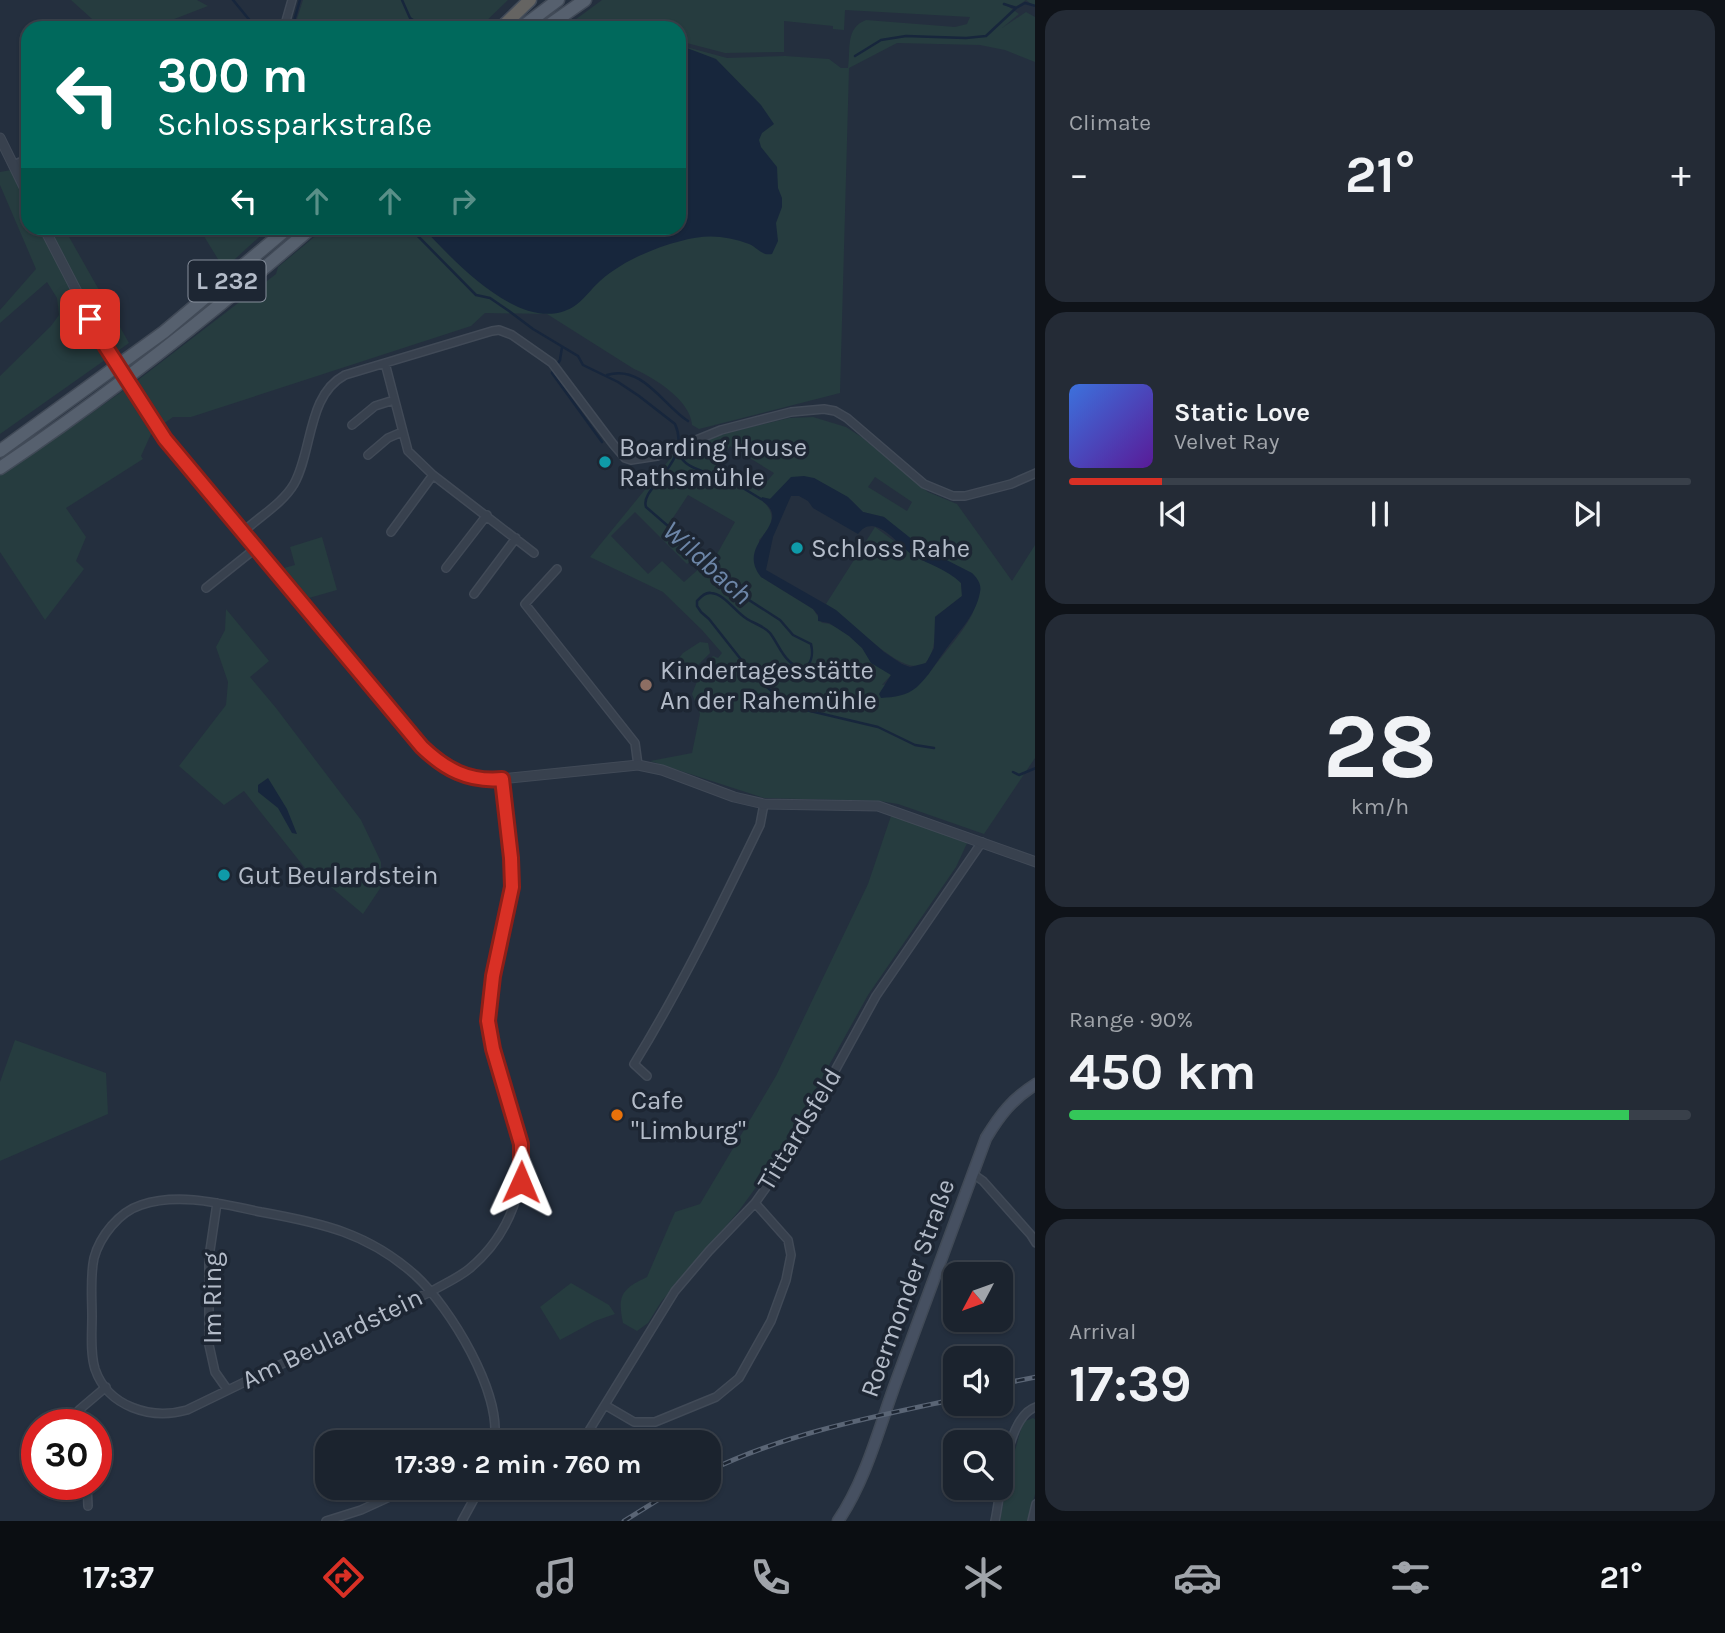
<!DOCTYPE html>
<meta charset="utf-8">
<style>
:root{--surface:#1b232e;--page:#242b36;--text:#f1f3f6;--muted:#a0a4aa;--line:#39404a;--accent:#d93025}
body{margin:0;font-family:Karla,sans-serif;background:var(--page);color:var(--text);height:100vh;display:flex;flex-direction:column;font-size:26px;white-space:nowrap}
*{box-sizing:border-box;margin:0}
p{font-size:23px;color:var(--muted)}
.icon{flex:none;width:38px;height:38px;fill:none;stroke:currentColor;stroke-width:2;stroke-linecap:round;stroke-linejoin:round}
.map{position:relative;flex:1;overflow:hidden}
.details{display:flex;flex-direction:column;gap:10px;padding:10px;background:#0f1319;width:690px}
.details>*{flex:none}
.banner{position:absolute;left:21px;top:21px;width:665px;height:214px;border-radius:21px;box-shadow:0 2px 5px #0004,0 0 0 2px var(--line);background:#00695c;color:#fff;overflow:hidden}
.needle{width:46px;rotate:229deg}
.fabs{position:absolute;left:943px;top:1262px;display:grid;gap:14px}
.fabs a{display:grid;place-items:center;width:70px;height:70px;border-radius:14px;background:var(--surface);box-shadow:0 2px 5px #0004,0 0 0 2px var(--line);font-size:35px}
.speed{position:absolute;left:21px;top:1409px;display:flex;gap:14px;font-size:35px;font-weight:700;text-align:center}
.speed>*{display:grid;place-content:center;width:91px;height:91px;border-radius:50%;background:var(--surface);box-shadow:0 2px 5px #0004,0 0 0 2px var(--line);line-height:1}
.speed .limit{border:10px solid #d22;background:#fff;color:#111}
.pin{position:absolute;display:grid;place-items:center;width:60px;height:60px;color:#fff;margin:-30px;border-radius:14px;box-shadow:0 4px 10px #0006}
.me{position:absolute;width:77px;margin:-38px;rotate:1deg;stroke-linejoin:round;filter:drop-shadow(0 0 5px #0008)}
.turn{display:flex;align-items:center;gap:24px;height:147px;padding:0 21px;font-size:32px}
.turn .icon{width:91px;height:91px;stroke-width:2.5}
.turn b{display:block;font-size:49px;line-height:60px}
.lanes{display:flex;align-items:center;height:66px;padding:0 21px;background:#0003;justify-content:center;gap:35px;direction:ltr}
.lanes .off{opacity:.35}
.big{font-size:52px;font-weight:700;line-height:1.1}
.details .widget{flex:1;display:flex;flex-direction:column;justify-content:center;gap:10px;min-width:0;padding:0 24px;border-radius:21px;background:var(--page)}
.details .dial{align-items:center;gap:0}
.dial b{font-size:91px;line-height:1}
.song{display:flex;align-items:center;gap:21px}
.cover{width:84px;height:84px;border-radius:10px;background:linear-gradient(135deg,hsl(220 70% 55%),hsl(270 70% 35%))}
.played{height:7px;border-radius:4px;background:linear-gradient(90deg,var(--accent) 15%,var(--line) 15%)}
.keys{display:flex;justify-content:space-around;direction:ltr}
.heat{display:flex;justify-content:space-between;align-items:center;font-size:38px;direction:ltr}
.charge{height:10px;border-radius:5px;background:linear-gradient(90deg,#34c759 90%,var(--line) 0)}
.trip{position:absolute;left:315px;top:1430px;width:406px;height:70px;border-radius:21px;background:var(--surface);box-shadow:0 2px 5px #0004,0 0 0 2px var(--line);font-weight:700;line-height:70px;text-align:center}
.tabs{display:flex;height:112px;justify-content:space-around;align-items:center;background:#0b0e12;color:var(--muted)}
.tabs .icon{width:49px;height:49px}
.tabs .active{color:var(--accent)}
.tabs b{font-size:32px;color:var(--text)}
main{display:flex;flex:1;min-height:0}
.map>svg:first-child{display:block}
.green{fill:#263c3f;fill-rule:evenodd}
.water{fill:#17263c;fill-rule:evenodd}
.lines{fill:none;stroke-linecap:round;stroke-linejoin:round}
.stream{stroke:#17263c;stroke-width:2.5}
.minor-casing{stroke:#414a57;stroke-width:10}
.tertiary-casing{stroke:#414a57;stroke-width:11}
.secondary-casing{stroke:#414a57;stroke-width:13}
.primary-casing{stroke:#414a57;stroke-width:15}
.trunk-casing{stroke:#434c59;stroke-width:15}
.minor{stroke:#38414e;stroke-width:7}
.tertiary{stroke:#38414e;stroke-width:9}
.secondary{stroke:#465061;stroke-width:10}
.primary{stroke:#56606e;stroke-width:12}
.trunk{stroke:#656462;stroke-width:12}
.rail-casing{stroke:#5a6575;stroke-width:5}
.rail{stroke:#1d2633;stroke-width:2.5;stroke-dasharray:8;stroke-linecap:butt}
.tertiary-bridge-casing{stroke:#414a57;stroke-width:11;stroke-linecap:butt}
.tertiary-bridge{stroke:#38414e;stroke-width:9}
.route-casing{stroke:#8d1f18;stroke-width:18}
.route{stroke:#d93025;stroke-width:12}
.culture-dot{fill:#0f9aa8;stroke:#1d2633;stroke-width:2.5}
.education-dot{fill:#8d6e63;stroke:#1d2633;stroke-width:2.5}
.food-dot{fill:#e8710a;stroke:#1d2633;stroke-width:2.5}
.labels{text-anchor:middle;stroke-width:7;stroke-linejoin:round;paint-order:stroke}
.shield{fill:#1d2633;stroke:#878f9c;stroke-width:2}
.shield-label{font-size:24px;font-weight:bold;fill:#b4bcc9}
.poi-label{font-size:26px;fill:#b4bcc9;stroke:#1d2633;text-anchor:start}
.street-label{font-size:26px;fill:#b4bcc9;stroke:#1d2633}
.water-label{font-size:28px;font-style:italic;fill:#6d86a8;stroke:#1d2633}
</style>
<main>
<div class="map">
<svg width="1036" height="1521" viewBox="0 0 1036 1521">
<rect width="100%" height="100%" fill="#242f3e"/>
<!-- green -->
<path class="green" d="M71 0H197L208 6 151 28H102Z
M303 0H508L479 28H294Z
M602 0H1035V7L1026 0 1017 6 1006 5 1019 14 1002 28 1026 12 1035 17V62L1005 50 980 45 897 43 849 68 840 393 699 429 692 425C691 401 655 378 634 369L547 314 485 313 471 326 191 417H173L152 432 141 456 143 459 66 508 86 537 76 561 84 569 45 620 0 552V474L86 417 138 380 276 274 278 267 325 228H679V45L727 58 785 56 829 59 841 68H848C851 49 845 28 866 20L955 27 967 24 970 17 845 10 844 30 833 29V26L784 21V52L725 53 679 41V28H564Z
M28 167V228H64L129 343 0 434V376L51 326 59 315 57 298 47 282 0 323V310L36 269 0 185V172Z
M199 228H269L224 269Z
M813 417 846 427 863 438 928 492 957 504 1012 581 1035 545V758L984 834 898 804 879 801 764 798 650 761 692 753 700 714 692 694 704 664 713 656 718 658 722 653 702 630 663 592 590 557 674 454 723 434 789 418ZM730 446 774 473 759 491 717 467ZM875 477 912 502 907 511 868 487ZM814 478 851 500 863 512 884 517 907 537 943 558 980 591C978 598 976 605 973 612 965 631 941 656 928 675L882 685 891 675C873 662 844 622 822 623L813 609 761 577 759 540C772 527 778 513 761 500L763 498 770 499ZM688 495 735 522 717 554 702 549 669 524ZM635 512 687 564 693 559 701 567 684 582 662 561 648 574 611 536Z
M875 527 913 555 953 574 961 583 962 596 935 617C939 724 862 626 826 604Z
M322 537 337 590 309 598 284 568 295 565 290 547Z
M226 609 269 661 250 677 276 708 361 820 381 862V887L363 914 331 887 316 882 244 791 224 805 179 766 226 705 228 682 216 647 225 630Z
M700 642 708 643 710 653 695 668 688 680 686 667 679 658 683 653Z
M892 813 968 841 956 867 868 995 778 1157 738 1212 661 1302 648 1323 637 1331 623 1323C617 1295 622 1289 647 1277L675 1212 700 1204 776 1076 868 884Z
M15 1040 106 1073 108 1114 0 1161V1082Z
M571 1283 609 1305 615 1314 595 1321 560 1340 540 1307Z
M1033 1418 1036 1420V1490L1028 1521H1000L1008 1475 1023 1422Z"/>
<!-- water -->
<path class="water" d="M679 45 716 59 761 105 774 124 762 133 759 140 761 147 777 167 778 188 782 198V207L776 223 778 241 772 254C762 256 758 248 749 244 726 235 704 234 681 241 653 248 621 262 600 281 591 289 583 301 573 307 523 337 454 261 423 228H679Z
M804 476 814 478 848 497 863 512 884 517 923 548 972 573C977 578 982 584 980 592 976 616 957 633 944 652 935 664 928 677 917 687 906 696 895 697 881 698L879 694 891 675 871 663 862 648 849 636 829 623 818 621V615L813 609 761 577C733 542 797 524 761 500L762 497 770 499 791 477ZM791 496H799L808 501 813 508 858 534C862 529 865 526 872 526 888 528 900 547 913 555 929 565 947 569 961 583L962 596 935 617 934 648 926 663 910 667 902 664 884 652 836 610 766 570 773 537Z
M268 778 287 809 297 834 292 833 278 808 258 792V785Z"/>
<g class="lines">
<!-- stream -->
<path class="stream" d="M233 0 256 28
M402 0 410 18 425 28
M1004 4 1016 8 1025 3 1036 6
M292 28 300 0
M855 56 881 40 906 36 966 38 986 36 1016 8
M410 228 476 295 490 298 509 311 533 329 578 356 583 365 618 382 639 396 675 424C693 464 639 487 646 507L683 539 694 546 708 559 718 577 732 589 780 620 793 635 811 644C815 661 806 677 789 661 781 654 777 642 770 633 764 626 755 624 747 619 735 612 725 594 711 593 705 592 701 597 697 601V606L701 612 709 619 754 676 789 706 878 727 915 745 934 748
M562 347 560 360 552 373 602 442
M607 375C642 364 663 405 688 421
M679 454C687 472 710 469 723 483L738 485 761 499
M1013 772 1019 775 1036 768"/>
<!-- minor casing -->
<g class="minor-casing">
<path id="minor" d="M284 28 292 0
M13 165 28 159
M385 363 408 451 433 475 534 553
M352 425 375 406 394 400
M368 455 388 438 402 432
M243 532C259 517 283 503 294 484 313 450 307 395 345 375L492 331 499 330 512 335 552 363 613 444 625 458 631 460 657 456 721 430 791 412 824 409 835 411 847 418 924 484 953 496H965L1011 484 1036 473
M391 532 433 475
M446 568 487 515
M557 569 525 604 635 743 638 765
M206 588 256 548
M474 594 516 538
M647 1076 634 1064C682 986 720 907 760 825L764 804
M973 1174 983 1181 1031 1235 1036 1243
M217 1203 209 1257V1345L215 1372 227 1389
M605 1405 634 1422H655L716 1397 739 1378 771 1321 786 1280 791 1255 788 1240 755 1203
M76 1424V1414L79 1410 106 1387
M494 1442C503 1394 450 1307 415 1275 368 1233 322 1223 261 1212 222 1204 180 1192 141 1205 119 1212 100 1236 94 1258 90 1276 92 1298 92 1316 92 1333 90 1353 95 1369 108 1407 151 1420 187 1410L432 1291C444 1284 458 1278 469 1269 509 1236 531 1182 518 1130 509 1094 491 1060 489 1022 486 976 509 932 512 886 513 850 505 814 502 779
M582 1442 675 1291 709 1251 755 1203 787 1158 876 996 982 842
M87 1484 88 1506
M326 1521 361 1510 409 1488
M462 1521 480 1488
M995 1521C1001 1494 1006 1416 1036 1407
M1032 1521 1036 1504"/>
</g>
<!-- tertiary casing -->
<g class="tertiary-casing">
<path id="tertiary" d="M0 138 28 195
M44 228 104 344
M137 396 165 439 422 746C442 767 462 777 491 780L638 765 662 770 734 797 764 804 878 806 1036 862"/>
</g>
<!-- secondary casing -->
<g class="secondary-casing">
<path id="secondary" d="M838 1521C867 1478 879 1427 897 1379 927 1299 956 1218 986 1138 1000 1115 1012 1099 1036 1084"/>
</g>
<!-- primary casing -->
<g class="primary-casing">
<path id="primary" d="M521 28 558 0
M545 28 585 0
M0 451 164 332 288 228
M0 468C109 395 212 314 311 228"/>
</g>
<!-- trunk casing -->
<g class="trunk-casing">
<path id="trunk" d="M501 28 530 0"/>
</g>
<!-- minor -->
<use href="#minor" class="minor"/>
<!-- tertiary -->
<use href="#tertiary" class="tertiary"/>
<!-- secondary -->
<use href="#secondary" class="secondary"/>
<!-- primary -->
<use href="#primary" class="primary"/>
<!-- trunk -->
<use href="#trunk" class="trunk"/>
<!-- rail casing -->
<g class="rail-casing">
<path id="rail" d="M1001 1384 1036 1377
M709 1471C787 1433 872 1417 956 1399
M624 1521 677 1488"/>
</g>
<!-- rail -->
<use href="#rail" class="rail"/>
<!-- tertiary-bridge casing -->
<g class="tertiary-bridge-casing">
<path id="tertiary-bridge" d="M104 344 137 396"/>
</g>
<!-- tertiary-bridge -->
<use href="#tertiary-bridge" class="tertiary-bridge"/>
</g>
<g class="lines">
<!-- route casing -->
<g class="route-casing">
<path id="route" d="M90 319 104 344 165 439 422 747C445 769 468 782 502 779L511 858 512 887 493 976 488 1021 493 1049 521 1144V1182"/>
</g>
<!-- route -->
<use href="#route" class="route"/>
</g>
<!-- markers -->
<g class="culture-dot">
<circle cx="605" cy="462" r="7"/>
<circle cx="797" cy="548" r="7"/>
<circle cx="224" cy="875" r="7"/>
</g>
<circle class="education-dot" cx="646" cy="685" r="7"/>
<circle class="food-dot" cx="617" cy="1115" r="7"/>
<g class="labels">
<!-- shield labels -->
<rect class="shield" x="188.5" y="260.5" width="77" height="41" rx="5"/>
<g class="shield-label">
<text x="227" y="289">L 232</text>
</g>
<!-- poi labels -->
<g class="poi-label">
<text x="619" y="456">Boarding House<tspan x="619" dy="30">Rathsmühle</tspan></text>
<text x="811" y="557">Schloss Rahe</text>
<text x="660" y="679">Kindertagesstätte<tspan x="660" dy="30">An der Rahemühle</tspan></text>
<text x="238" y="884">Gut Beulardstein</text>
<text x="631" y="1109">Cafe<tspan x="631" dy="30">"Limburg"</tspan></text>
</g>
<!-- street labels -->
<g class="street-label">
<text transform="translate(799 1129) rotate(-59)" y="9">Tittardsfeld</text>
<text transform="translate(907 1288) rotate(-70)" y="9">Roermonder Straße</text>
<text transform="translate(212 1298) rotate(-90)" y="9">Im Ring</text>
<text transform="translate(332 1338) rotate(-26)" y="9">Am Beulardstein</text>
</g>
<!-- water labels -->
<g class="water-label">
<text transform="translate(708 562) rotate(42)" y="10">Wildbach</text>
</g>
</g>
</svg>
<div class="fabs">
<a><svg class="needle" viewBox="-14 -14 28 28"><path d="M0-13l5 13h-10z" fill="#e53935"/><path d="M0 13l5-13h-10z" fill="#a0a4aa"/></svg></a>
<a><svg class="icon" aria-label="sound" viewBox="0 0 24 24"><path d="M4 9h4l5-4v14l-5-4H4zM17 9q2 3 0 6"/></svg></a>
<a><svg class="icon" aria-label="search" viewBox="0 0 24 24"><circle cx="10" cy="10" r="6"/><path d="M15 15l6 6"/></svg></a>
</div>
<div class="speed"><div class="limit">30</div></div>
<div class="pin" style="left:90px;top:319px;background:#d93025"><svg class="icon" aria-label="arrive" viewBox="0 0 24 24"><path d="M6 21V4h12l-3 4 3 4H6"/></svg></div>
<svg class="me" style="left:521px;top:1182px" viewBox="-20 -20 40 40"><path d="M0-17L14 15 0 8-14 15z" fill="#d93025" stroke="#fff" stroke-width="4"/></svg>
<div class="trip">17:39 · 2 min · 760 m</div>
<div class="banner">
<div class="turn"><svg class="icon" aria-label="left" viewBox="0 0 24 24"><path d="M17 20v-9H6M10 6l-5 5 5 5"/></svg><div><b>300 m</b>Schlossparkstraße</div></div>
<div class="lanes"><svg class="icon" aria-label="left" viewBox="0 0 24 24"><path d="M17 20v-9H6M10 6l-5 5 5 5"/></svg><svg class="icon off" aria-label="ahead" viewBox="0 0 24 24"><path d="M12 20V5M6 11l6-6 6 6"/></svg><svg class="icon off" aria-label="ahead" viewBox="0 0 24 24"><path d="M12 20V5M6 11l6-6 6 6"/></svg><svg class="icon off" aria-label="right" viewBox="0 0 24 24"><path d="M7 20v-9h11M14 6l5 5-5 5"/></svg></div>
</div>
</div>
<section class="details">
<div class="widget"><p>Climate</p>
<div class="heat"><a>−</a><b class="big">21°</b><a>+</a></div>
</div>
<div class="widget">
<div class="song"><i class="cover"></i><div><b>Static Love</b><p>Velvet Ray</p></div></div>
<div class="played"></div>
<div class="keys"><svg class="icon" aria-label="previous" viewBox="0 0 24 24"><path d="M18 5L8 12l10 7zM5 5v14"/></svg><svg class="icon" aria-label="pause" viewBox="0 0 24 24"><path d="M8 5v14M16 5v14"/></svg><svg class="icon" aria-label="next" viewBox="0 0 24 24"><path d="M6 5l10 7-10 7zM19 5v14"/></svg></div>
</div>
<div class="widget dial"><b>28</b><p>km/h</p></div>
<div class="widget"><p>Range · 90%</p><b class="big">450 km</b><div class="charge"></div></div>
<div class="widget"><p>Arrival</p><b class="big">17:39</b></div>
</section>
</main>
<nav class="tabs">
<b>17:37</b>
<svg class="icon active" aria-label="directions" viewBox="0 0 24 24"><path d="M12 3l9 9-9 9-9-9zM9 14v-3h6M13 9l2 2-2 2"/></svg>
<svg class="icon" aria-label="music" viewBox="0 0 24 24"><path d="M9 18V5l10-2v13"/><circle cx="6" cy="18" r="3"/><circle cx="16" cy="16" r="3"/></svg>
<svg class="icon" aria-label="phone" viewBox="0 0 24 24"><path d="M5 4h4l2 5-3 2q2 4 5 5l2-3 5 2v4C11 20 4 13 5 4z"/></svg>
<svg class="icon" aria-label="climate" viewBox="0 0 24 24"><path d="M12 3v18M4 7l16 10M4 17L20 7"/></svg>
<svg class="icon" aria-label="car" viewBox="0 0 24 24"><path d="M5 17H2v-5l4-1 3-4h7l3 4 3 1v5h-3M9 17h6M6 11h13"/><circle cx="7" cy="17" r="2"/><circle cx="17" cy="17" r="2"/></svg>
<svg class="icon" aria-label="filters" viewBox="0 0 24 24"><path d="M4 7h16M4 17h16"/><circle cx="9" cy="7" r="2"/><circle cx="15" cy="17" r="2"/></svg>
<b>21°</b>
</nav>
